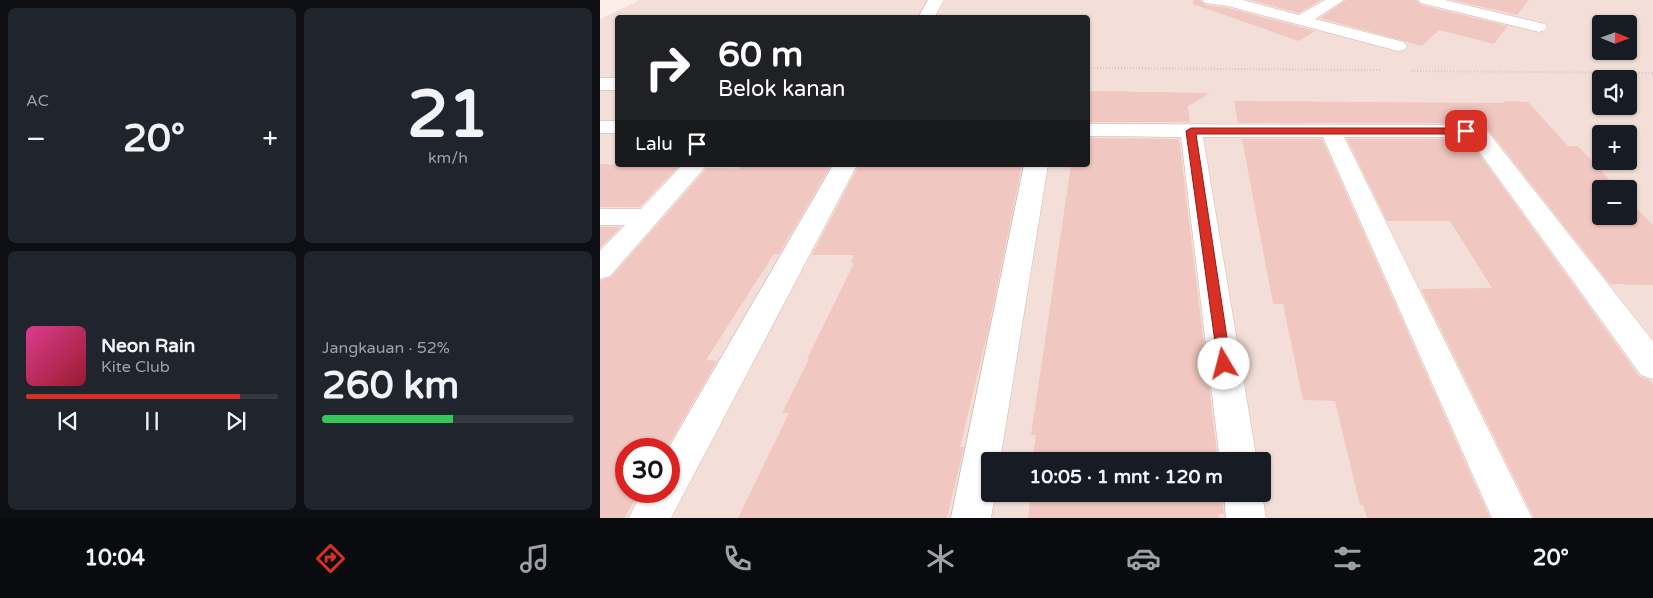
<!DOCTYPE html>
<html lang="id">
<meta charset="utf-8">
<style>
:root{--surface:#171b24;--page:#20242c;--text:#f1f3f6;--muted:#9ea1a6;--line:#363941;--accent:#d93025}
body{margin:0;font-family:"Varela Round",sans-serif;background:var(--page);color:var(--text);height:100vh;display:flex;flex-direction:column;font-size:19px;white-space:nowrap}
*{box-sizing:border-box;margin:0}
p{font-size:16px;color:var(--muted)}
.icon{flex:none;width:28px;height:28px;fill:none;stroke:currentColor;stroke-width:2;stroke-linecap:round;stroke-linejoin:round}
.map{position:relative;flex:1;overflow:hidden}
.side{display:flex;flex-direction:column;gap:8px;padding:8px;background:#0d0f14;width:600px}
.side>*{flex:none}
.top-card{position:absolute;left:15px;top:15px;width:475px;height:152px;border-radius:5px;box-shadow:0 1px 4px #0004;background:#202124;color:#fff;overflow:hidden}
.needle{width:32px;rotate:91deg}
.controls{position:absolute;left:992px;top:15px;display:grid;gap:10px}
.controls a{display:grid;place-items:center;width:45px;height:45px;border-radius:5px;background:var(--surface);box-shadow:0 1px 4px #0004;font-size:25px}
.speed{position:absolute;left:15px;top:438px;display:flex;gap:10px;font-size:25px;font-weight:700;text-align:center}
.speed>*{display:grid;place-content:center;width:65px;height:65px;border-radius:50%;background:var(--surface);box-shadow:0 1px 4px #0004;line-height:1}
.speed .limit{border:8px solid #d22;background:#fff;color:#111}
.pin{position:absolute;display:grid;place-items:center;width:42px;height:42px;color:#fff;margin:-21px;border-radius:10px;box-shadow:0 2px 8px #0006}
.me{position:absolute;width:55px;margin:-28px;rotate:352deg;stroke-linejoin:round;filter:drop-shadow(0 0 4px #0008)}
.turn{display:flex;align-items:center;gap:18px;height:105px;padding:0 20px;font-size:22px}
.turn .icon{width:65px;height:65px;stroke-width:2.5}
.turn b{display:block;font-size:35px;line-height:42px}
.then{display:flex;align-items:center;height:48px;padding:0 20px;background:#0003;gap:10px;font-size:19px}
.big{font-size:38px;font-weight:800;line-height:1.1}
.side .tile{flex:1;display:flex;flex-direction:column;justify-content:center;gap:8px;min-width:0;padding:0 18px;border-radius:8px;background:var(--page)}
.side .dial{align-items:center;gap:0}
.dial b{font-size:65px;line-height:1}
.song{display:flex;align-items:center;gap:15px}
.cover{width:60px;height:60px;border-radius:8px;background:linear-gradient(135deg,hsl(330 70% 55%),hsl(350 70% 35%))}
.played{height:5px;border-radius:2px;background:linear-gradient(90deg,var(--accent) 85%,var(--line) 85%)}
.keys{display:flex;justify-content:space-around;direction:ltr}
.heat{display:flex;justify-content:space-between;align-items:center;font-size:28px;direction:ltr}
.charge{height:8px;border-radius:4px;background:linear-gradient(90deg,#34c759 52%,var(--line) 0)}
.side .tiles{flex:1;display:grid;gap:8px;grid-template-columns:repeat(2,1fr)}
.trip{position:absolute;left:381px;top:452px;width:290px;height:50px;border-radius:5px;background:var(--surface);box-shadow:0 1px 4px #0004;font-weight:800;line-height:50px;text-align:center}
.dock{display:flex;height:80px;justify-content:space-around;align-items:center;background:#090b0e;color:var(--muted)}
.dock .icon{width:35px;height:35px}
.dock .current{color:var(--accent)}
.dock b{font-size:22px;color:var(--text)}
main{display:flex;flex:1;min-height:0}
.map>svg:first-child{display:block}
.residential{fill:#f4dfd8;fill-rule:evenodd}
.building{fill:#f1c7c1}
.lines{fill:none;stroke-linecap:round;stroke-linejoin:round}
.minor-casing{stroke:#d0b7b1;stroke-width:1}
.path{stroke:#d6a9a4;stroke-width:2;stroke-dasharray:0.5 2.5;stroke-linecap:butt}
.minor{fill:#fff;fill-rule:evenodd}
.route{fill:#d93025;stroke:#8d1f18}
</style>
<main>
<section class="side">
<div class="tiles">
<div class="tile"><p>AC</p>
<div class="heat"><a>−</a><b class="big">20°</b><a>+</a></div>
</div>
<div class="tile dial"><b>21</b><p>km/h</p></div>
<div class="tile">
<div class="song"><i class="cover"></i><div><b>Neon Rain</b><p>Kite Club</p></div></div>
<div class="played"></div>
<div class="keys"><svg class="icon" aria-label="previous" viewBox="0 0 24 24"><path d="M18 5L8 12l10 7zM5 5v14"/></svg><svg class="icon" aria-label="pause" viewBox="0 0 24 24"><path d="M8 5v14M16 5v14"/></svg><svg class="icon" aria-label="next" viewBox="0 0 24 24"><path d="M6 5l10 7-10 7zM19 5v14"/></svg></div>
</div>
<div class="tile"><p>Jangkauan · 52%</p><b class="big">260 km</b><div class="charge"></div></div>
</div>
</section>
<div class="map">
<svg width="1053" height="518" viewBox="0 0 1053 518">
<rect width="100%" height="100%" fill="#fcefe9"/>
<!-- residential -->
<path class="residential" d="M40 0H1053V518H0V19ZM18 18H488V165H18ZM1001 24H1029V51H1001ZM1001 79H1029V106H1001ZM1001 134H1029V161H1001ZM1001 189H1029V216H1001ZM26 449H69V491H26ZM390 461H662V494H390Z"/>
<!-- building -->
<path class="building" d="M594 0H600L605 5 628 8 715 31 699 41 593 4Z
M650 0H721L699 13Z
M746 0H816L821 5 908 26 894 44 839 30 822 46 720 18Z
M853 0H929L917 15Z
M488 91 610 93 588 106 590 122H488Z
M634 101 904 103V101L928 102 968 146H978L1018 189H1001V216H1029V200L1053 225V285L1010 284 890 132 883 126 866 123H638Z
M488 138 579 139 618 461H432L436 435H431L471 165H488Z
M642 139H722L890 518H767L763 505H760L735 401 703 400 683 304H673Z
M747 139H865L872 144 1039 376 1050 380 1053 384V518H934L821 289 892 288 850 221H787Z
M0 164 18 165 78 167 40 207H0Z
M141 165H231L179 254H174L106 360 117 361 66 449H26V491H40L24 518H0V281L11 277 107 168 138 169Z
M259 165H422L388 331 360 447H364L347 518H138L189 413H182L209 359H207L254 263H251L254 255H212Z
M0 227H21L0 248Z
M431 494H622L624 514H619V518H428Z"/>
<g class="lines">
<!-- minor casing -->
<g class="minor-casing">
<path id="minor" d="M328 0H344L334 18H318Z
M602 0H643L699 15 725 0H744L715 19 804 42 807 46 804 50 798 51 628 6 605 3Z
M818 0H845L945 24 947 27 945 30 939 32 821 3Z
M0 78H18V90H0Z
M0 121H18V133H0Z
M488 124 866 125 882 128 889 133 1053 341V379L1041 375 873 143 866 137H744L932 518H892L723 137H603L657 461H620L581 137 488 136Z
M82 165H107L10 276 0 279V251L25 225H0V209H41Z
M233 165H257L71 518H29L42 491H69L68 449Z
M424 165H448L400 461H390V494H395L391 518H351Z
M624 494H662L666 518H626Z"/>
</g>
<!-- path -->
<path class="path" d="M488 68 780 70
M811 71 1053 73"/>
<!-- minor -->
<use href="#minor" class="minor"/>
</g>
<!-- route -->
<path class="route" d="M591 128H866L870 131 866 134H596L631 364 629 368 624 370 619 368 618 364 586 131Z"/>
</svg>
<div class="controls">
<a><svg class="needle" viewBox="-14 -14 28 28"><path d="M0-13l5 13h-10z" fill="#e53935"/><path d="M0 13l5-13h-10z" fill="#9ea1a6"/></svg></a>
<a><svg class="icon" aria-label="sound" viewBox="0 0 24 24"><path d="M4 9h4l5-4v14l-5-4H4zM17 9q2 3 0 6"/></svg></a>
<a>+</a>
<a>−</a>
</div>
<div class="speed"><div class="limit">30</div></div>
<div class="pin" style="left:866px;top:131px;background:#d93025"><svg class="icon" aria-label="arrive" viewBox="0 0 24 24"><path d="M6 21V4h12l-3 4 3 4H6"/></svg></div>
<svg class="me" style="left:624px;top:364px" viewBox="-20 -20 40 40"><circle r="19" fill="#fff"/><path d="M0-13L10 11 0 6-10 11z" fill="#d93025"/></svg>
<div class="trip">10:05 · 1 mnt · 120 m</div>
<div class="top-card">
<div class="turn"><svg class="icon" aria-label="right" viewBox="0 0 24 24"><path d="M7 20v-9h11M14 6l5 5-5 5"/></svg><div><b>60 m</b>Belok kanan</div></div>
<div class="then">Lalu<svg class="icon" aria-label="arrive" viewBox="0 0 24 24"><path d="M6 21V4h12l-3 4 3 4H6"/></svg></div>
</div>
</div>
</main>
<nav class="dock">
<b>10:04</b>
<svg class="icon current" aria-label="directions" viewBox="0 0 24 24"><path d="M12 3l9 9-9 9-9-9zM9 14v-3h6M13 9l2 2-2 2"/></svg>
<svg class="icon" aria-label="music" viewBox="0 0 24 24"><path d="M9 18V5l10-2v13"/><circle cx="6" cy="18" r="3"/><circle cx="16" cy="16" r="3"/></svg>
<svg class="icon" aria-label="phone" viewBox="0 0 24 24"><path d="M5 4h4l2 5-3 2q2 4 5 5l2-3 5 2v4C11 20 4 13 5 4z"/></svg>
<svg class="icon" aria-label="climate" viewBox="0 0 24 24"><path d="M12 3v18M4 7l16 10M4 17L20 7"/></svg>
<svg class="icon" aria-label="car" viewBox="0 0 24 24"><path d="M5 17H2v-5l4-1 3-4h7l3 4 3 1v5h-3M9 17h6M6 11h13"/><circle cx="7" cy="17" r="2"/><circle cx="17" cy="17" r="2"/></svg>
<svg class="icon" aria-label="filters" viewBox="0 0 24 24"><path d="M4 7h16M4 17h16"/><circle cx="9" cy="7" r="2"/><circle cx="15" cy="17" r="2"/></svg>
<b>20°</b>
</nav>
